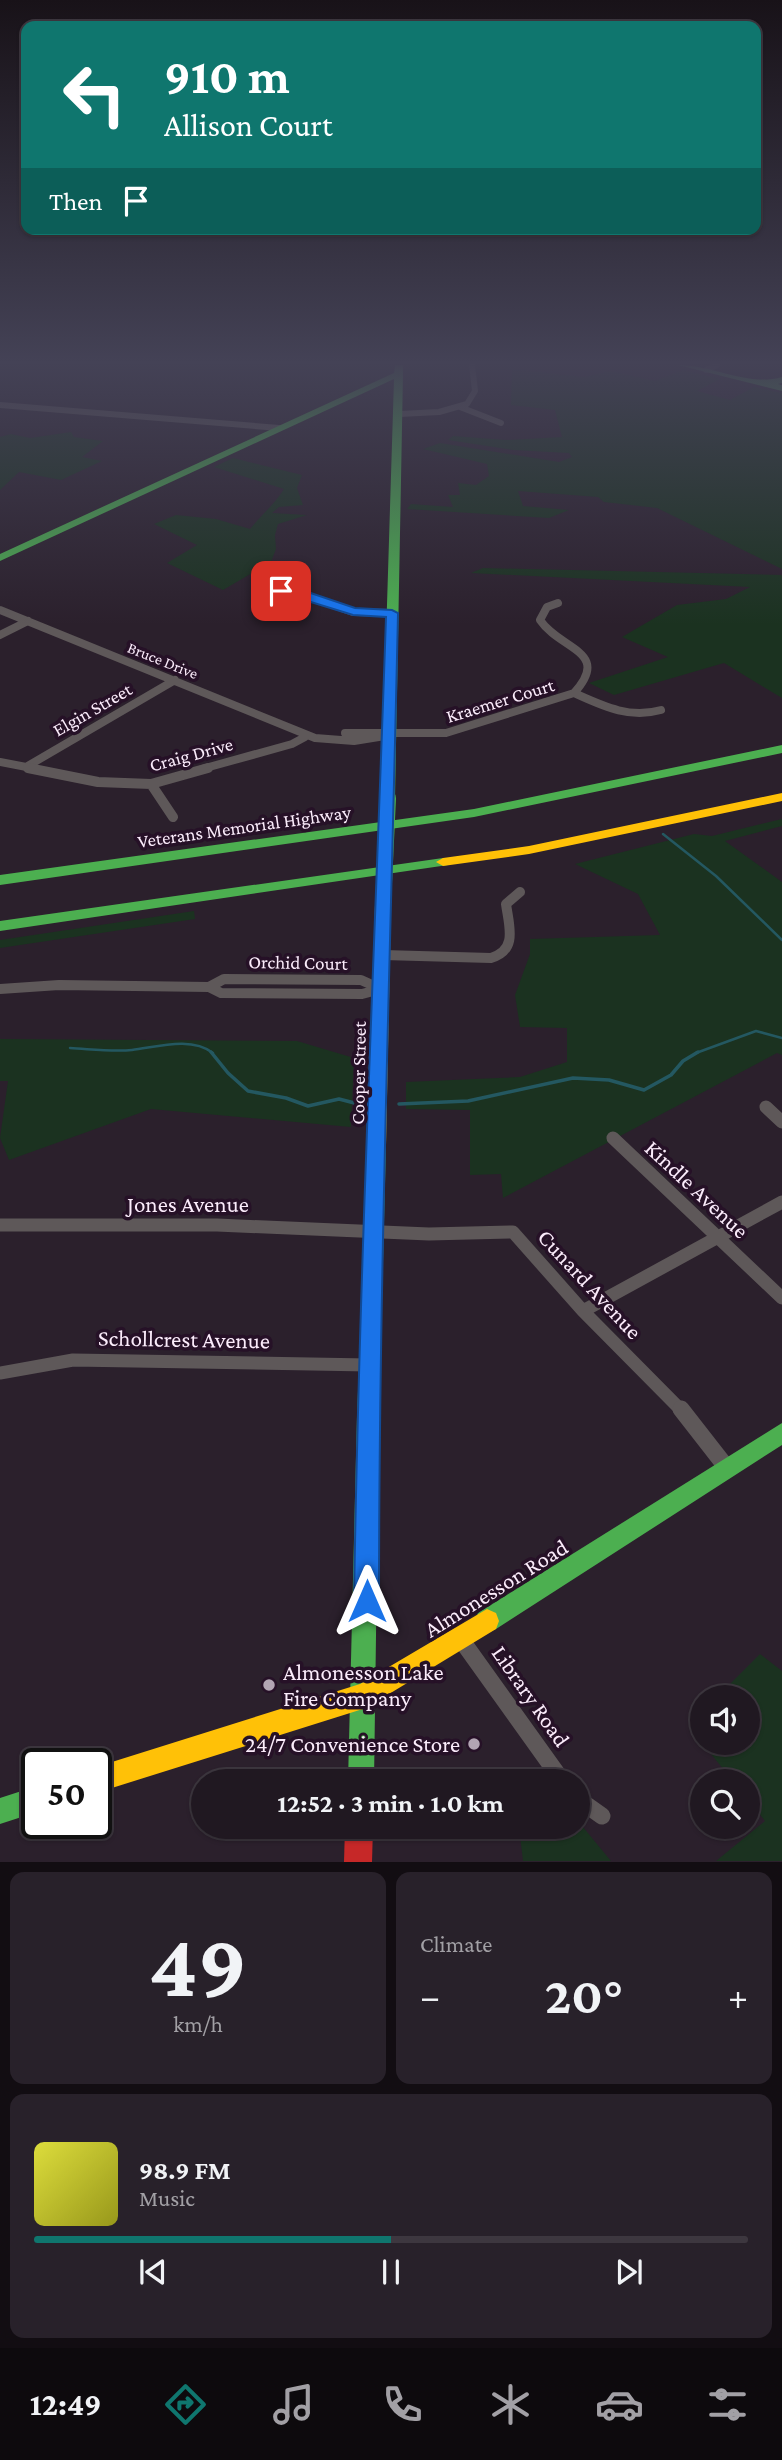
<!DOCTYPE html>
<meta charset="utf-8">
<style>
:root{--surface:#201821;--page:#28212a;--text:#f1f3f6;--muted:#a2a0a5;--line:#3d373f;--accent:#0f766e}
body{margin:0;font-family:"Crimson Pro",serif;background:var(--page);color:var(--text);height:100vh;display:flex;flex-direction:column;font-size:26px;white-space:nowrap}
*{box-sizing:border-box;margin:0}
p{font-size:23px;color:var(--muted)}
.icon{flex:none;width:38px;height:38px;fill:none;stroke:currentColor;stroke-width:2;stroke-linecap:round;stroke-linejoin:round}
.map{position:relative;height:1862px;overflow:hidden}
.sheet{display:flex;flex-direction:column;gap:10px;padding:10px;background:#120d12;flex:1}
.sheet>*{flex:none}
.hud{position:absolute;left:21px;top:21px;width:740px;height:214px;border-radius:14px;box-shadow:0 2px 5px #0004,0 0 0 2px var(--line);background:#0f766e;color:#fff;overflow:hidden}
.fabs{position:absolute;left:690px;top:1685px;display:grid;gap:14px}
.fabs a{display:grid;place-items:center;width:70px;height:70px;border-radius:50%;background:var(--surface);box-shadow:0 2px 5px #0004,0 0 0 2px var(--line);font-size:35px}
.speed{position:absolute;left:21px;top:1748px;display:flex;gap:14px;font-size:35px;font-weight:700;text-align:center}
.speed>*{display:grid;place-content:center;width:91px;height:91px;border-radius:50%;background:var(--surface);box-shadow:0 2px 5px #0004,0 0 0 2px var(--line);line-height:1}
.speed .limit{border:4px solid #111;border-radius:10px;background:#fff;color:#111}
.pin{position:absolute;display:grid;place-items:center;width:60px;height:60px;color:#fff;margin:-30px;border-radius:14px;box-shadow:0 4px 10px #0006}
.me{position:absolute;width:77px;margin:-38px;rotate:0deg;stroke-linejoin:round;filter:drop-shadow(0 0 5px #0008)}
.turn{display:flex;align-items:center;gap:24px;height:147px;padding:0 28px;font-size:32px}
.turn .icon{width:91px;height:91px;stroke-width:2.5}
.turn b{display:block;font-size:49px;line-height:60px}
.then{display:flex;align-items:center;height:66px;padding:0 28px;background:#0003;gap:14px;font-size:26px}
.big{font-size:52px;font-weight:700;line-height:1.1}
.sheet .widget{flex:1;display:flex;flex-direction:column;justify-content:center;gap:10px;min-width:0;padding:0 24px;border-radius:14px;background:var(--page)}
.sheet .dial{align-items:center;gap:0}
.dial b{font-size:91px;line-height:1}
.song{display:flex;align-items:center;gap:21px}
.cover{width:84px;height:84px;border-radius:10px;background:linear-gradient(135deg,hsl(60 70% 55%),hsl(60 70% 35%))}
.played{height:7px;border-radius:4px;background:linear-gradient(90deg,var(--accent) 50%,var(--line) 50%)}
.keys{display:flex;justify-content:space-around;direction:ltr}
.heat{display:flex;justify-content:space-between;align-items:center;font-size:38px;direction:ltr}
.sheet .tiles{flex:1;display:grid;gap:10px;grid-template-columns:1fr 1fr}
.widget:last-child{grid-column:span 2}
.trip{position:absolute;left:191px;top:1769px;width:399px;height:70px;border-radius:35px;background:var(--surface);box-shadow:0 2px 5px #0004,0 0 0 2px var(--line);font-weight:700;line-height:70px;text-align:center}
.tabs{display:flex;height:112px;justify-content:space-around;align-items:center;background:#0d0a0d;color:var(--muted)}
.tabs .icon{width:49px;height:49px}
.tabs .current{color:var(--accent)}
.tabs b{font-size:32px;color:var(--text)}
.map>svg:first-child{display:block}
.green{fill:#1b3220}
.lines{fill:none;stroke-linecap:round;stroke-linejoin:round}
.stream-far1{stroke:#245861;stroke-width:2.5}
.stream{stroke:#245861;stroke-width:3.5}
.street-far4{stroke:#5e5859;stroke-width:6}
.street-far3{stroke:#5e5859;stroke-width:8}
.street-far2{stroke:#5e5859;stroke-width:10}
.street-far1{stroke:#5e5859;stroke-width:13}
.street{stroke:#5e5859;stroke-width:17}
.fast{fill:#4caf50;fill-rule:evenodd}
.slow{fill:#ffc107;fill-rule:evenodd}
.jam{fill:#c62828;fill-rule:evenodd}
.fast-bridge{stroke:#4caf50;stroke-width:16}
.route{fill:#1a73e8;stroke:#114b97;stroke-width:2}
.poi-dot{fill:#b2a5b3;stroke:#261127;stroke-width:2.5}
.labels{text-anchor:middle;stroke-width:7;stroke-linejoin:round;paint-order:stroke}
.far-street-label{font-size:16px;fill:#fbecfb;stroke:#261127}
.street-label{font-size:19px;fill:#fbecfb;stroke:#261127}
.near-street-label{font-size:23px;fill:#fbecfb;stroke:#261127}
.near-poi-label{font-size:23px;fill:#fbecfb;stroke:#261127;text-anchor:start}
</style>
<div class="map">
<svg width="782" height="1862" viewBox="0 0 782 1862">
<rect width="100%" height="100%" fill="#2b202c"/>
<!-- green -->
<path class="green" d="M512 369 584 377 611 371 655 381 683 370 720 379 697 391 730 400 754 387 782 393V569L657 508 604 502 598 497 518 491 523 506 569 510 549 518 407 509 411 504 453 507 448 495H460L458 483 476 485 489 476 487 464 423 449 440 443 559 462 572 457 569 453 513 450 448 440 453 436 506 440 562 437 555 410 511 405Z
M71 432 74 437 103 441 82 457 102 461 61 480 19 472 0 490V437L11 434 30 438Z
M233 458 302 475 297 488 303 505 279 507 272 513 307 515 278 524 275 535 276 549 271 562 223 590 167 563 197 545 154 524 176 515 216 519 250 529C261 515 275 504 284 489L214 467Z
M483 568 782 575V698L724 663 614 695 589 683 668 657 622 637 677 605 726 599 750 587 471 573Z
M782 819V826L725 841 782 882V1055L777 1053 503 1198 501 1174 470 1175V1110L406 1109V1082L520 1077 567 1062V1028L520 1027 515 995 530 954V939L660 935 638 894 575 864 694 834 712 836Z
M194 911 195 919 0 948V940Z
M0 1039 297 1041 354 1058 351 1127 151 1109 9 1160 0 1138 8 1081H0Z
M760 1654 782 1671V1861H716L765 1821 747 1798V1782L733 1781 702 1743H747V1698L717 1697Z
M578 1821 611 1861H523L519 1827H578Z"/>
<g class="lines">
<!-- stream-far1 -->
<path class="stream-far1" d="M663 834 716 876 782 940
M70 1048C90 1049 112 1052 132 1050 157 1047 191 1036 213 1053
M696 1053 756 1031 782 1038"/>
<!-- stream -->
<path class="stream" d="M211 1052 228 1073 248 1091 286 1098 308 1106 339 1099 362 1105
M399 1104 468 1101 573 1078 609 1080 644 1090 671 1075 683 1061 698 1052"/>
<!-- street-far4 -->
<path class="street-far4" d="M706 370 717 365
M0 405 279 428
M460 407 501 423
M399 414 439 412 467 404 475 391 472 365"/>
<!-- street-far3 -->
<path class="street-far3" d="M286 584 292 588 284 591 275 588Z
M290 590 353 612 392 613
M0 610 315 738 354 741 391 735
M0 635 28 621
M574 693C603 706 629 719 661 710
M345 733H446L574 693C612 651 560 650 540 620L547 607 558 603
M0 762 37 769
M26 767 175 680
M202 769 292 744 305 737"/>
<!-- street-far2 -->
<path class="street-far2" d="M28 768 98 782 151 784 208 768
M151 784 173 817
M383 955 491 958C518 950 509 926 506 904L520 892
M209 987 224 979 361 980 381 989
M0 989 59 985 209 987 221 993 362 994 381 989"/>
<!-- street-far1 -->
<path class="street-far1" d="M766 1107 782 1122
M613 1138 782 1298
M0 1225H217L429 1234 513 1232 583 1311 682 1411
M583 1311 782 1202
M0 1373 73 1360 369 1365"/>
<!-- street -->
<path class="street" d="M681 1409 727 1468
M460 1638 563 1782
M578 1799 602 1816"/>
<!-- fast -->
<path class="fast" d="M395 365H403V374L395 798 393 801 388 802 381 798 394 379 0 561V554L394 373Z
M678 365C713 365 749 387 782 377V383L778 384 782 385V391Z
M782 745V753L474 817 0 885V875L474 809Z
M443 858 450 862 448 865 0 931V921Z
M377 1138 384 1140 386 1145 379 1416 374 1782H348L357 1416 368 1145 370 1140Z
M782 1423V1445L496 1629 487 1633 478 1629 475 1621 478 1613Z
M37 1786V1812L0 1824V1798Z"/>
<!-- slow -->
<path class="slow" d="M782 793V801L529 854 443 866 436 862 443 858 529 846Z
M383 900 391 905 386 1145 384 1150H370L368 1145 375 905Z
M487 1609 496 1613 499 1621 496 1629 366 1708 96 1793V1767L360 1684Z"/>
<!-- jam -->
<path class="jam" d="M345 1827H373L372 1862H344Z"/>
<!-- fast-bridge -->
<path class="fast-bridge" d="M383 905 388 798"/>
</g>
<!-- sky -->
<linearGradient id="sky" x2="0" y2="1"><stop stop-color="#181218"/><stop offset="0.58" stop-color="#444256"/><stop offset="1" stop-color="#444256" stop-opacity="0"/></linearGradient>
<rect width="782" height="625" fill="url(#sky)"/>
<!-- route -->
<path class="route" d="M290 586 355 608 392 610 398 613C391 942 379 1272 379 1601L375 1609 367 1612 358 1609 354 1601C359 1273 375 945 386 617L353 615 275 591Z"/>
<!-- markers -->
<g class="poi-dot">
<circle cx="269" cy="1685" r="7"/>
<circle cx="474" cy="1744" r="7"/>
</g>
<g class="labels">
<!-- far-street labels -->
<g class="far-street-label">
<text transform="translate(163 660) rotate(22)" y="6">Bruce Drive</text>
</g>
<!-- street labels -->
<g class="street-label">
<text transform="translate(500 700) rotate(-17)" y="7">Kraemer Court</text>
<text transform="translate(92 709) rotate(-30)" y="7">Elgin Street</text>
<text transform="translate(191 754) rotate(-15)" y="7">Craig Drive</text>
<text transform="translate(244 826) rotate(-8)" y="7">Veterans Memorial Highway</text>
<text transform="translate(298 962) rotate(1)" y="7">Orchid Court</text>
<text transform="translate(358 1073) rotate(-89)" y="7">Cooper Street</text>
</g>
<!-- near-street labels -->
<g class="near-street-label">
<text transform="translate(697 1189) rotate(43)" y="8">Kindle Avenue</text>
<text x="188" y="1212">Jones Avenue</text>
<text transform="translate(590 1284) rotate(47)" y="8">Cunard Avenue</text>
<text transform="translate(184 1339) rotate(1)" y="8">Schollcrest Avenue</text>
<text transform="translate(496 1588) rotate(-32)" y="8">Almonesson Road</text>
<text transform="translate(531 1696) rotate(55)" y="8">Library Road</text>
</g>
<!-- near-poi labels -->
<g class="near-poi-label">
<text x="283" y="1680">Almonesson Lake<tspan x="283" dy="26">Fire Company</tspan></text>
<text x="460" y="1752" text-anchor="end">24/7 Convenience Store</text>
</g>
</g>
</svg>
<div class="fabs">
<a><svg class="icon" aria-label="sound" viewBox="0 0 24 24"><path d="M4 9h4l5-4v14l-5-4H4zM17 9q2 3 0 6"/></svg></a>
<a><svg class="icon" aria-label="search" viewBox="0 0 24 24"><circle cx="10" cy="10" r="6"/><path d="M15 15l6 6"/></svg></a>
</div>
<div class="speed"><div class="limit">50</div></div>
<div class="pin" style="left:281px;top:591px;background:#d93025"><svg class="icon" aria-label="arrive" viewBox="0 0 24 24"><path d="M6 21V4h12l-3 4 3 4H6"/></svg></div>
<svg class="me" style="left:367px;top:1601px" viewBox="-20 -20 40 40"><path d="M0-17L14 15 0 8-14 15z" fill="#1a73e8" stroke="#fff" stroke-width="4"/></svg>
<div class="trip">12:52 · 3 min · 1.0 km</div>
<div class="hud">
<div class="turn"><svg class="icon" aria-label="left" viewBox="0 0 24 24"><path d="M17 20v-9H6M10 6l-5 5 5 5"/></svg><div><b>910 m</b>Allison Court</div></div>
<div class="then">Then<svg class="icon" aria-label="arrive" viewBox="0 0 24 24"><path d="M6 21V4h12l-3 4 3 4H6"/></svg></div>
</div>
</div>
<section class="sheet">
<div class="tiles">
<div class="widget dial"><b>49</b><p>km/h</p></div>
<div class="widget"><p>Climate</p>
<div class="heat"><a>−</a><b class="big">20°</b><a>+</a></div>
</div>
<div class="widget">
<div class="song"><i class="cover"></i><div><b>98.9 FM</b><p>Music</p></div></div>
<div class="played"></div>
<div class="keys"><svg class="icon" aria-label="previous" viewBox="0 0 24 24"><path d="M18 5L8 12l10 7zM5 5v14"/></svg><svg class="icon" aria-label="pause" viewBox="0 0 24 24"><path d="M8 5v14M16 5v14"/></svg><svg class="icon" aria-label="next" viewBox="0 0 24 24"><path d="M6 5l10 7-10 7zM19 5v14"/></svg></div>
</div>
</div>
</section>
<nav class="tabs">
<b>12:49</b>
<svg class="icon current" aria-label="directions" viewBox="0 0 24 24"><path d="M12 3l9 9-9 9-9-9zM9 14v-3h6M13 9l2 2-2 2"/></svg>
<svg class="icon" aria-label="music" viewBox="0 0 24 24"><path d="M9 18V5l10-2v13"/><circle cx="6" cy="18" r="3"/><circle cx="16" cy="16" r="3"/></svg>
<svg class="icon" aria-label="phone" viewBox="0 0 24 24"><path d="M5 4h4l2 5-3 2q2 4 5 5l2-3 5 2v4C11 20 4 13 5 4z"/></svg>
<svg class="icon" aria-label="climate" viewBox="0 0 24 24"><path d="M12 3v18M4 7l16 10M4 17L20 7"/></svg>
<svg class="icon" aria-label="car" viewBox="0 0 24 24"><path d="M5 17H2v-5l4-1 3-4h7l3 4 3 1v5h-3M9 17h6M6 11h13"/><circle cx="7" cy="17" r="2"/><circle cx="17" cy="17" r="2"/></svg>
<svg class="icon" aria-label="filters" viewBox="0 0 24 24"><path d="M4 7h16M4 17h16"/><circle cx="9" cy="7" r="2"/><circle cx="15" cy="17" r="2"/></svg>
</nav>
